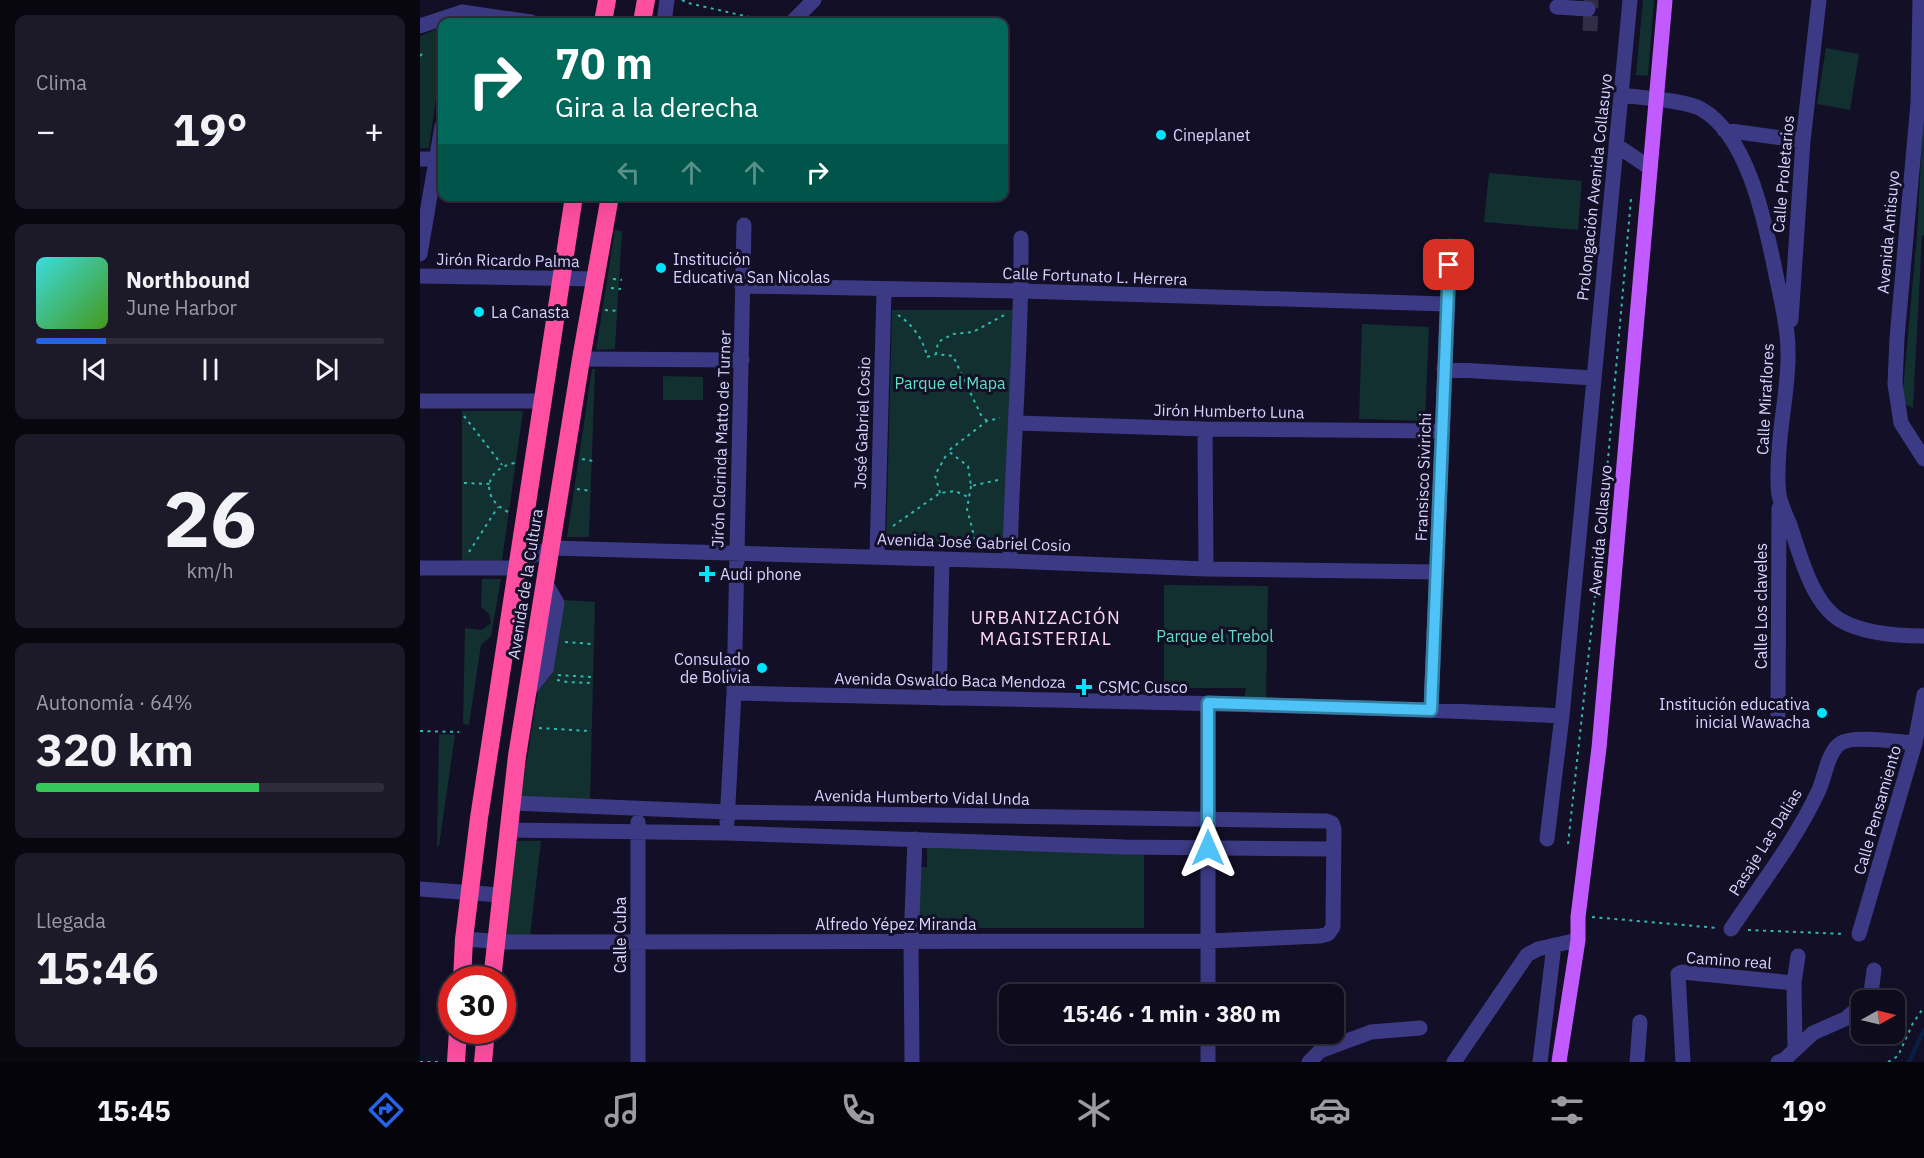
<!DOCTYPE html>
<html lang="es">
<meta charset="utf-8">
<style>
:root{--surface:#0e0b1c;--page:#1c1929;--text:#f1f3f6;--muted:#9b9ba3;--line:#2e2b3b;--accent:#2563eb}
body{margin:0;font-family:"IBM Plex Sans",sans-serif;background:var(--page);color:var(--text);height:100vh;display:flex;flex-direction:column;font-size:22px;white-space:nowrap}
*{box-sizing:border-box;margin:0}
p{font-size:20px;color:var(--muted)}
.icon{flex:none;width:33px;height:33px;fill:none;stroke:currentColor;stroke-width:2;stroke-linecap:round;stroke-linejoin:round}
.map{position:relative;flex:1;overflow:hidden}
.drawer{display:flex;flex-direction:column;gap:15px;padding:15px;background:#08060f;width:420px}
.drawer>*{flex:none}
.guide{position:absolute;left:18px;top:18px;width:570px;height:183px;border-radius:12px;box-shadow:0 6px 24px #0002,0 0 0 2px var(--line);background:#00695c;color:#fff;overflow:hidden}
.needle{width:39px;rotate:82deg}
.tools{position:absolute;left:1431px;top:990px;display:grid;gap:12px}
.tools a{display:grid;place-items:center;width:54px;height:54px;border-radius:12px;background:var(--surface);box-shadow:0 6px 24px #0002,0 0 0 2px var(--line);font-size:30px}
.speed{position:absolute;left:18px;top:966px;display:flex;gap:12px;font-size:30px;font-weight:700;text-align:center}
.speed>*{display:grid;place-content:center;width:78px;height:78px;border-radius:50%;background:var(--surface);box-shadow:0 6px 24px #0002,0 0 0 2px var(--line);line-height:1}
.speed .limit{border:9px solid #d22;background:#fff;color:#111}
.pin{position:absolute;display:grid;place-items:center;width:51px;height:51px;color:#fff;margin:-26px;border-radius:12px;box-shadow:0 3px 9px #0006}
.me{position:absolute;width:66px;margin:-33px;rotate:0deg;stroke-linejoin:round;filter:drop-shadow(0 0 4px #0008)}
.turn{display:flex;align-items:center;gap:21px;height:126px;padding:0 18px;font-size:27px}
.turn .icon{width:78px;height:78px;stroke-width:2.5}
.turn b{display:block;font-size:42px;line-height:51px}
.lanes{display:flex;align-items:center;height:57px;padding:0 18px;background:#0003;justify-content:center;gap:30px;direction:ltr}
.lanes .off{opacity:.35}
.big{font-size:45px;font-weight:800;line-height:1.1}
.drawer .card{flex:1;display:flex;flex-direction:column;justify-content:center;gap:9px;min-width:0;padding:0 21px;border-radius:12px;background:var(--page)}
.drawer .dial{align-items:center;gap:0}
.dial b{font-size:78px;line-height:1}
.song{display:flex;align-items:center;gap:18px}
.cover{width:72px;height:72px;border-radius:9px;background:linear-gradient(135deg,hsl(180 70% 55%),hsl(100 70% 35%))}
.played{height:6px;border-radius:3px;background:linear-gradient(90deg,var(--accent) 20%,var(--line) 20%)}
.keys{display:flex;justify-content:space-around;direction:ltr}
.heat{display:flex;justify-content:space-between;align-items:center;font-size:33px;direction:ltr}
.charge{height:9px;border-radius:4px;background:linear-gradient(90deg,#34c759 64%,var(--line) 0)}
.trip{position:absolute;left:579px;top:984px;width:345px;height:60px;border-radius:12px;background:var(--surface);box-shadow:0 6px 24px #0002,0 0 0 2px var(--line);font-weight:800;line-height:60px;text-align:center}
.dock{display:flex;height:96px;justify-content:space-around;align-items:center;background:#06040b;color:var(--muted)}
.dock .icon{width:42px;height:42px}
.dock .selected{color:var(--accent)}
.dock b{font-size:27px;color:var(--text)}
main{display:flex;flex:1;min-height:0}
.map>svg:first-child{display:block}
.green{fill:#12302f}
.lines{fill:none;stroke-linecap:round;stroke-linejoin:round}
.stream{stroke:#0a1f44;stroke-width:4.5}
.minor-tunnel{stroke:#312d47;stroke-width:15;stroke-dasharray:15 8;stroke-linecap:butt}
.path{stroke:#2fb8b0;stroke-width:2;stroke-dasharray:3 4.5;stroke-linecap:butt}
.minor{stroke:#3d3a85;stroke-width:15}
.major{stroke:#c25bff;stroke-width:15}
.highway{stroke:#ff4fa3;stroke-width:18}
.route-casing{stroke:#337fa1;stroke-width:15}
.route{stroke:#4fc3f7;stroke-width:10}
.poi-dot{fill:#00e5ff;stroke:#130f26;stroke-width:2}
.labels{text-anchor:middle;stroke-width:6;stroke-linejoin:round;paint-order:stroke}
.poi-label{font-size:16px;fill:#d9d4ff;stroke:#130f26;text-anchor:start}
.street-label{font-size:16px;fill:#d9d4ff;stroke:#130f26}
.park-label{font-size:16px;fill:#5fe0c0;stroke:#130f26}
.neighbourhood-label{font-size:18px;letter-spacing:1.5px;fill:#ffd6f0;stroke:#130f26}
</style>
<main>
<section class="drawer">
<div class="card"><p>Clima</p>
<div class="heat"><a>−</a><b class="big">19°</b><a>+</a></div>
</div>
<div class="card">
<div class="song"><i class="cover"></i><div><b>Northbound</b><p>June Harbor</p></div></div>
<div class="played"></div>
<div class="keys"><svg class="icon" aria-label="previous" viewBox="0 0 24 24"><path d="M18 5L8 12l10 7zM5 5v14"/></svg><svg class="icon" aria-label="pause" viewBox="0 0 24 24"><path d="M8 5v14M16 5v14"/></svg><svg class="icon" aria-label="next" viewBox="0 0 24 24"><path d="M6 5l10 7-10 7zM19 5v14"/></svg></div>
</div>
<div class="card dial"><b>26</b><p>km/h</p></div>
<div class="card"><p>Autonomía · 64%</p><b class="big">320 km</b><div class="charge"></div></div>
<div class="card"><p>Llegada</p><b class="big">15:46</b></div>
</section>
<div class="map">
<svg width="1504" height="1062" viewBox="0 0 1504 1062">
<rect width="100%" height="100%" fill="#130f26"/>
<!-- green -->
<path class="green" d="M1223 0H1234L1228 76 1216 75Z
M22 27V57L9 148H0V36Z
M1406 48 1439 54 1430 110 1397 104Z
M1504 100V235L1502 236 1493 408 1485 404 1483 390 1497 235Z
M1069 173 1162 181 1158 230 1064 222Z
M195 230 202 231 195 349 176 350Z
M472 310H593L587 549 466 545Z
M942 324 1009 327 1005 421 939 419Z
M172 369H175L169 537H147Z
M243 376 283 377V400H243Z
M42 411H103L82 561 42 562Z
M62 579H81L71 636 61 645 49 725 43 724 45 628 62 630 71 623 69 614 61 607Z
M744 585 848 586 846 701 824 700 826 688H759L754 700H744Z
M143 600 175 602 170 802 100 801 118 692 132 674Z
M19 734 35 735 19 846 17 847Z
M96 841H121L110 936 85 935Z
M507 845 724 854V928H499V867H507Z"/>
<g class="lines">
<!-- stream -->
<path class="stream" d="M1489 1062 1504 1030"/>
<!-- minor-tunnel -->
<path class="minor-tunnel" d="M1170 31 1171 0"/>
<!-- path -->
<path class="path" d="M262 0 268 3 351 22
M0 56 3 53
M193 279 202 280
M191 288 201 289
M185 310 200 311
M478 315C492 324 504 340 507 357L516 354
M44 416 82 465
M567 421 561 415 533 356 516 354 518 342 533 334 553 332 586 314
M162 459 173 461
M578 480 551 486 548 466 528 451 567 421 580 418
M44 483 70 484
M551 486 547 509 557 547
M157 489 172 491
M520 493 515 475 528 452
M88 512C60 498 64 469 95 463
M473 526 520 493 535 491 548 497
M49 552 78 507
M145 642 172 644
M138 675 171 677
M137 680 147 682 171 683
M119 728 170 731
M0 731 39 732
M1148 844 1180 550 1211 199
M1172 917 1298 928
M1328 930 1424 934
M0 1062H21
M1468 1062 1478 1056 1493 1023 1504 1007"/>
<!-- minor -->
<path class="minor" d="M1500 0 1498 103 1477 338 1475 384 1481 423 1504 459
M1137 7 1168 9
M244 22 247 0
M372 22 394 0
M0 26 42 12 111 22
M1201 95C1221 98 1265 100 1281 109 1328 135 1345 222 1355 270 1360 296 1368 324 1368 351 1369 383 1361 417 1359 450 1358 464 1357 481 1359 495 1361 505 1366 516 1370 525 1380 555 1392 603 1420 620 1444 634 1477 636 1504 636
M1304 130 1383 141
M1196 145 1230 168
M0 159H17
M0 254 22 126
M0 276 176 279
M322 286 602 291 1026 304
M1371 320 1383 141 1399 0
M161 359 322 360
M1024 369 1173 378
M0 401H124
M596 423 785 429 1023 431
M785 429 786 569
M457 557 464 290
M590 561C592 453 602 346 601 238
M0 568H96L109 557 131 548 590 561 786 569 1017 572
M108 692 126 669 137 603 126 584
M314 693C590 700 866 703 1142 716
M519 698 522 559
M1011 709 1030 246
M1358 716 1359 508
M218 822V1062
M307 822 314 693 324 225
M88 830 306 833 705 847 913 849
M1127 839 1142 716 1210 0
M0 889 80 895
M1311 929C1341 884 1375 841 1398 792 1405 778 1407 752 1421 743 1434 735 1478 742 1495 743
M1439 934 1495 743 1504 695
M44 939 85 942 788 941 900 936 908 934 913 927 914 829 912 823 906 821 308 812 91 803
M788 994V703
M1445 1000 1451 993 1454 970
M788 1034V1062
M1375 1050 1374 983 1378 956
M492 1062 491 943 495 839
M889 1062 900 1051 951 1032 1000 1028
M1034 1062 1107 955 1118 949 1158 940
M1120 1062 1134 945
M1217 1062 1220 1022
M1263 1062 1258 974 1262 972 1374 983
M1358 1062 1364 1060 1393 1033 1425 1019 1442 1005"/>
<!-- major -->
<path class="major" d="M1139 1062 1158 940V917L1179 748 1245 0"/>
<!-- highway -->
<path class="highway" d="M183 22 187 0
M222 22 226 0
M42 980 44 939 59 818 154 196
M72 980 97 756 161 359 190 196
M36 1062 38 1030
M63 1062 66 1030"/>
</g>
<g class="lines">
<!-- route casing -->
<g class="route-casing">
<path id="route" d="M788 848V703L1011 710 1029 265"/>
</g>
<!-- route -->
<use href="#route" class="route"/>
</g>
<!-- markers -->
<g class="poi-dot">
<circle cx="741" cy="135" r="6"/>
<circle cx="241" cy="268" r="6"/>
<circle cx="59" cy="312" r="6"/>
<path d="M284 565h6v6h6v6h-6v6h-6v-6h-6v-6h6z"/>
<circle cx="342" cy="668" r="6"/>
<path d="M661 678h6v6h6v6h-6v6h-6v-6h-6v-6h6z"/>
<circle cx="1402" cy="713" r="6"/>
</g>
<g class="labels">
<!-- poi labels -->
<g class="poi-label">
<text x="753" y="141">Cineplanet</text>
<text x="253" y="265">Institución<tspan x="253" dy="18">Educativa San Nicolas</tspan></text>
<text x="71" y="318">La Canasta</text>
<text x="300" y="580">Audi phone</text>
<text x="330" y="665" text-anchor="end">Consulado<tspan x="330" dy="18">de Bolivia</tspan></text>
<text x="678" y="693">CSMC Cusco</text>
<text x="1390" y="710" text-anchor="end">Institución educativa<tspan x="1390" dy="18">inicial Wawacha</tspan></text>
</g>
<!-- street labels -->
<g class="street-label">
<text transform="translate(1363 174) rotate(-85)" y="6">Calle Proletarios</text>
<text transform="translate(1174 187) rotate(-84)" y="6">Prolongación Avenida Collasuyo</text>
<text transform="translate(1468 232) rotate(-85)" y="6">Avenida Antisuyo</text>
<text transform="translate(88 260) rotate(1)" y="6">Jirón Ricardo Palma</text>
<text transform="translate(675 276) rotate(2)" y="6">Calle Fortunato L. Herrera</text>
<text transform="translate(1345 399) rotate(-87)" y="6">Calle Miraflores</text>
<text transform="translate(809 411) rotate(1)" y="6">Jirón Humberto Luna</text>
<text transform="translate(442 423) rotate(-88)" y="6">José Gabriel Cosio</text>
<text transform="translate(301 439) rotate(-88)" y="6">Jirón Clorinda Matto de Turner</text>
<text transform="translate(1003 477) rotate(-88)" y="6">Fransisco Sivirichi</text>
<text transform="translate(1180 530) rotate(-85)" y="6">Avenida Collasuyo</text>
<text transform="translate(554 542) rotate(2)" y="6">Avenida José Gabriel Cosio</text>
<text transform="translate(105 584) rotate(-81)" y="6">Avenida de la Cultura</text>
<text transform="translate(1341 606) rotate(-90)" y="6">Calle Los claveles</text>
<text transform="translate(530 680) rotate(1)" y="6">Avenida Oswaldo Baca Mendoza</text>
<text transform="translate(502 797) rotate(1)" y="6">Avenida Humberto Vidal Unda</text>
<text transform="translate(1457 810) rotate(-74)" y="6">Calle Pensamiento</text>
<text transform="translate(1345 842) rotate(-58)" y="6">Pasaje Las Dalias</text>
<text x="476" y="930">Alfredo Yépez Miranda</text>
<text transform="translate(200 935) rotate(-90)" y="6">Calle Cuba</text>
<text transform="translate(1309 960) rotate(4)" y="6">Camino real</text>
</g>
<!-- park labels -->
<g class="park-label">
<text x="530" y="389">Parque el Mapa</text>
<text x="795" y="642">Parque el Trebol</text>
</g>
<!-- neighbourhood labels -->
<g class="neighbourhood-label">
<text x="626" y="624">URBANIZACIÓN<tspan x="626" dy="21">MAGISTERIAL</tspan></text>
</g>
</g>
</svg>
<div class="tools">
<a><svg class="needle" viewBox="-14 -14 28 28"><path d="M0-13l5 13h-10z" fill="#e53935"/><path d="M0 13l5-13h-10z" fill="#9b9ba3"/></svg></a>
</div>
<div class="speed"><div class="limit">30</div></div>
<div class="pin" style="left:1029px;top:265px;background:#d93025"><svg class="icon" aria-label="arrive" viewBox="0 0 24 24"><path d="M6 21V4h12l-3 4 3 4H6"/></svg></div>
<svg class="me" style="left:788px;top:848px" viewBox="-20 -20 40 40"><path d="M0-17L14 15 0 8-14 15z" fill="#4fc3f7" stroke="#fff" stroke-width="4"/></svg>
<div class="trip">15:46 · 1 min · 380 m</div>
<div class="guide">
<div class="turn"><svg class="icon" aria-label="right" viewBox="0 0 24 24"><path d="M7 20v-9h11M14 6l5 5-5 5"/></svg><div><b>70 m</b>Gira a la derecha</div></div>
<div class="lanes"><svg class="icon off" aria-label="left" viewBox="0 0 24 24"><path d="M17 20v-9H6M10 6l-5 5 5 5"/></svg><svg class="icon off" aria-label="ahead" viewBox="0 0 24 24"><path d="M12 20V5M6 11l6-6 6 6"/></svg><svg class="icon off" aria-label="ahead" viewBox="0 0 24 24"><path d="M12 20V5M6 11l6-6 6 6"/></svg><svg class="icon" aria-label="right" viewBox="0 0 24 24"><path d="M7 20v-9h11M14 6l5 5-5 5"/></svg></div>
</div>
</div>
</main>
<nav class="dock">
<b>15:45</b>
<svg class="icon selected" aria-label="directions" viewBox="0 0 24 24"><path d="M12 3l9 9-9 9-9-9zM9 14v-3h6M13 9l2 2-2 2"/></svg>
<svg class="icon" aria-label="music" viewBox="0 0 24 24"><path d="M9 18V5l10-2v13"/><circle cx="6" cy="18" r="3"/><circle cx="16" cy="16" r="3"/></svg>
<svg class="icon" aria-label="phone" viewBox="0 0 24 24"><path d="M5 4h4l2 5-3 2q2 4 5 5l2-3 5 2v4C11 20 4 13 5 4z"/></svg>
<svg class="icon" aria-label="climate" viewBox="0 0 24 24"><path d="M12 3v18M4 7l16 10M4 17L20 7"/></svg>
<svg class="icon" aria-label="car" viewBox="0 0 24 24"><path d="M5 17H2v-5l4-1 3-4h7l3 4 3 1v5h-3M9 17h6M6 11h13"/><circle cx="7" cy="17" r="2"/><circle cx="17" cy="17" r="2"/></svg>
<svg class="icon" aria-label="filters" viewBox="0 0 24 24"><path d="M4 7h16M4 17h16"/><circle cx="9" cy="7" r="2"/><circle cx="15" cy="17" r="2"/></svg>
<b>19°</b>
</nav>
